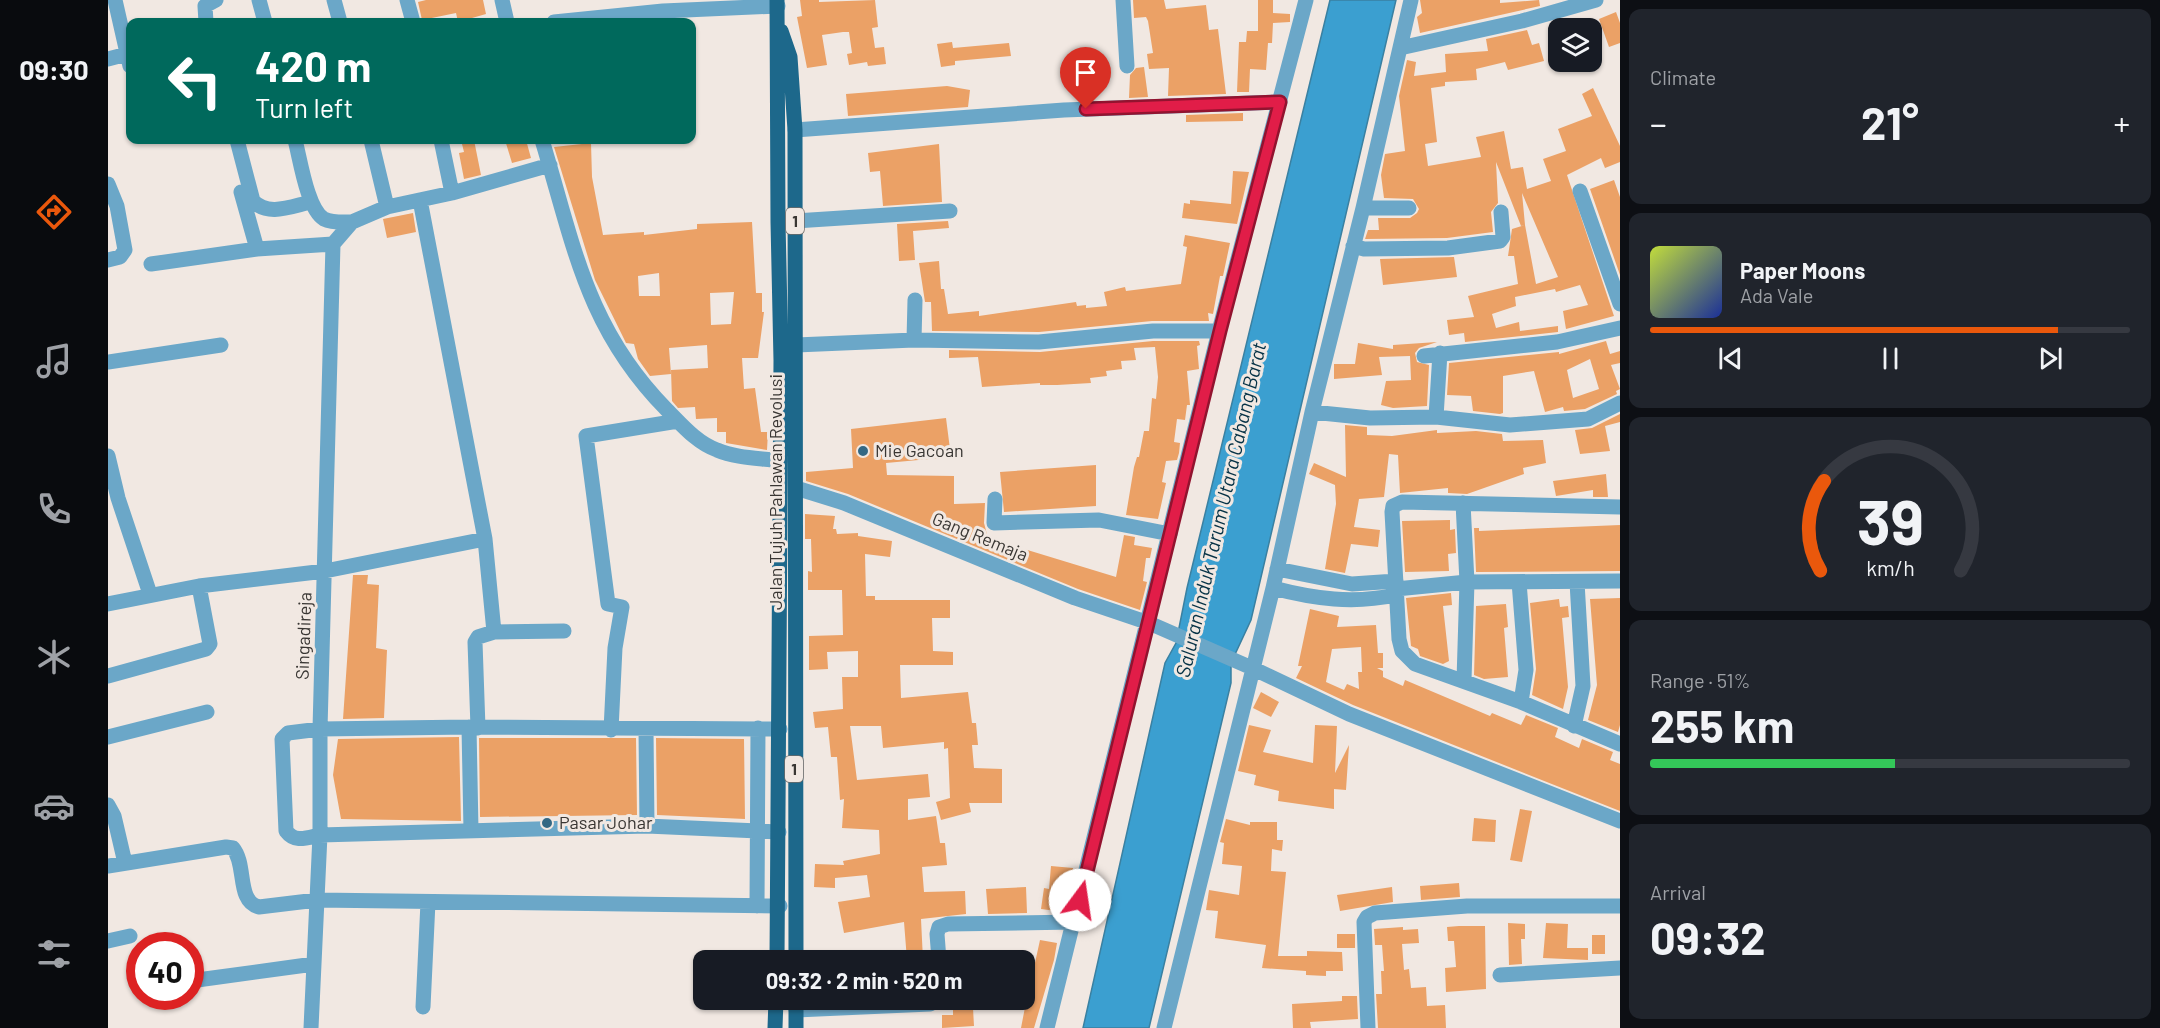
<!DOCTYPE html>
<meta charset="utf-8">
<style>
:root{--surface:#171b24;--page:#20242c;--text:#f1f3f6;--muted:#9ea1a6;--line:#363941;--accent:#ea580c}
body{margin:0;font-family:Barlow,sans-serif;background:var(--page);color:var(--text);height:100vh;display:flex;flex-direction:column;font-size:22px;white-space:nowrap}
*{box-sizing:border-box;margin:0}
p{font-size:20px;color:var(--muted)}
.icon{flex:none;width:33px;height:33px;fill:none;stroke:currentColor;stroke-width:2;stroke-linecap:round;stroke-linejoin:round}
.map{position:relative;flex:1;overflow:hidden}
.sheet{display:flex;flex-direction:column;gap:9px;padding:9px;background:#0d0f14;width:540px}
.sheet>*{flex:none}
.top-card{position:absolute;left:18px;top:18px;width:570px;height:126px;border-radius:12px;box-shadow:0 2px 4px #0004;background:#00695c;color:#fff;overflow:hidden}
.tools{position:absolute;left:1440px;top:18px;display:grid;gap:12px}
.tools a{display:grid;place-items:center;width:54px;height:54px;border-radius:12px;background:var(--surface);box-shadow:0 2px 4px #0004;font-size:30px}
.speed{position:absolute;left:18px;top:932px;display:flex;gap:12px;font-size:30px;font-weight:700;text-align:center}
.speed>*{display:grid;place-content:center;width:78px;height:78px;border-radius:50%;background:var(--surface);box-shadow:0 2px 4px #0004;line-height:1}
.speed .limit{border:9px solid #d22;background:#fff;color:#111}
.pin{position:absolute;display:grid;place-items:center;width:51px;height:51px;color:#fff;margin:-62px -26px;border-radius:50% 50% 50% 0;rotate:-45deg;box-shadow:0 0 6px #0007}
.pin .icon{rotate:45deg}
.me{position:absolute;width:66px;margin:-33px;rotate:14deg;stroke-linejoin:round;filter:drop-shadow(0 0 4px #0008)}
.turn{display:flex;align-items:center;gap:21px;height:126px;padding:0 30px;font-size:27px}
.turn .icon{width:78px;height:78px;stroke-width:2.5}
.turn b{display:block;font-size:42px;line-height:51px}
.big{font-size:45px;font-weight:700;line-height:1.1}
.sheet .tile{flex:1;display:flex;flex-direction:column;justify-content:center;gap:9px;min-width:0;padding:0 21px;border-radius:12px;background:var(--page)}
.sheet .dial{align-items:center;gap:0}
.dial svg{height:156px;overflow:visible;fill:none;stroke:var(--line);stroke-width:7;stroke-linecap:round;text-anchor:middle}
.dial text{fill:var(--text);stroke:none}
.song{display:flex;align-items:center;gap:18px}
.cover{width:72px;height:72px;border-radius:9px;background:linear-gradient(135deg,hsl(70 70% 55%),hsl(230 70% 35%))}
.played{height:6px;border-radius:3px;background:linear-gradient(90deg,var(--accent) 85%,var(--line) 85%)}
.keys{display:flex;justify-content:space-around;direction:ltr}
.heat{display:flex;justify-content:space-between;align-items:center;font-size:33px;direction:ltr}
.charge{height:9px;border-radius:4px;background:linear-gradient(90deg,#34c759 51%,var(--line) 0)}
.trip{position:absolute;left:585px;top:950px;width:342px;height:60px;border-radius:12px;background:var(--surface);box-shadow:0 2px 4px #0004;font-weight:700;line-height:60px;text-align:center}
main{display:flex;flex:1;min-height:0}
.menu{display:flex;flex-direction:column;width:108px;justify-content:space-around;align-items:center;background:#090b0e;color:var(--muted)}
.menu .icon{width:42px;height:42px}
.menu .selected{color:var(--accent)}
.menu b{font-size:27px;color:var(--text)}
.map>svg:first-child{display:block}
.water{fill:#3b9fd0;stroke:#3a80a1;stroke-width:1.5}
.building{fill:#eba166;fill-rule:evenodd}
.lines{fill:none;stroke-linecap:round;stroke-linejoin:round}
.minor{stroke:#6ba7c8;stroke-width:15}
.major{stroke:#1d688b;stroke-width:15}
.route-casing{stroke:#92132f;stroke-width:15}
.route{stroke:#e11d48;stroke-width:10}
.poi-dot{fill:#336884;stroke:#f1e8e2;stroke-width:2}
.labels{text-anchor:middle;stroke-width:6;stroke-linejoin:round;paint-order:stroke}
.shield{fill:#f1e8e2;stroke:#706b68;stroke-width:1.5}
.shield-label{font-size:16px;font-weight:bold;fill:#393633}
.poi-label{font-size:18px;fill:#393633;stroke:#f1e8e2;text-anchor:start}
.street-label{font-size:18px;fill:#393633;stroke:#f1e8e2}
.water-label{font-size:20px;font-style:italic;fill:#043145;stroke:#f1e8e2}
</style>
<main>
<nav class="menu">
<b>09:30</b>
<svg class="icon selected" aria-label="directions" viewBox="0 0 24 24"><path d="M12 3l9 9-9 9-9-9zM9 14v-3h6M13 9l2 2-2 2"/></svg>
<svg class="icon" aria-label="music" viewBox="0 0 24 24"><path d="M9 18V5l10-2v13"/><circle cx="6" cy="18" r="3"/><circle cx="16" cy="16" r="3"/></svg>
<svg class="icon" aria-label="phone" viewBox="0 0 24 24"><path d="M5 4h4l2 5-3 2q2 4 5 5l2-3 5 2v4C11 20 4 13 5 4z"/></svg>
<svg class="icon" aria-label="climate" viewBox="0 0 24 24"><path d="M12 3v18M4 7l16 10M4 17L20 7"/></svg>
<svg class="icon" aria-label="car" viewBox="0 0 24 24"><path d="M5 17H2v-5l4-1 3-4h7l3 4 3 1v5h-3M9 17h6M6 11h13"/><circle cx="7" cy="17" r="2"/><circle cx="17" cy="17" r="2"/></svg>
<svg class="icon" aria-label="filters" viewBox="0 0 24 24"><path d="M4 7h16M4 17h16"/><circle cx="9" cy="7" r="2"/><circle cx="15" cy="17" r="2"/></svg>
</nav>
<div class="map">
<svg width="1512" height="1028" viewBox="0 0 1512 1028">
<rect width="100%" height="100%" fill="#f1e8e2"/>
<!-- water -->
<path class="water" d="M1222 0H1288L1143 620 1123 663V683L1041 1028H975L1057 663 1068 643 1079 588Z"/>
<!-- building -->
<path class="building" d="M318 0H375L378 14 350 22 348 13 314 20 310 2Z
M692 0H711V2L767 0 770 27 764 28 767 48 776 47 778 64 760 66 759 62 741 65 739 54 744 53 741 32H735L714 35 719 65 699 68 689 17 694 16Z
M1025 0H1056L1058 9 1098 5 1101 30 1110 29 1118 94 1060 96 1061 68 1041 69 1039 54 1045 53 1040 21 1038 17 1026 18Z
M1150 0H1165V13L1182 14V22L1165 23 1164 43H1160L1158 70 1142 69 1141 92H1129L1131 42H1138L1139 31H1150Z
M1312 0H1392V3L1431 0 1432 6 1312 33 1309 17 1314 13Z
M1508 12 1512 23V43L1501 47 1491 19Z
M1419 30 1424 45 1431 43 1436 61 1400 70 1397 62 1368 69 1369 80 1337 82V86L1323 88 1329 142 1317 144 1320 166 1373 157 1368 137 1396 131 1403 169 1415 167 1419 189 1443 181 1435 159 1458 151 1450 129 1484 116 1474 94 1485 88 1512 146V162L1497 168 1493 158 1459 175 1506 316 1458 329 1455 311 1480 305 1472 285 1448 292 1447 289 1407 297 1408 306 1384 314 1388 328 1411 322 1412 331 1450 326V332L1357 342 1356 333 1341 335 1339 320 1366 317 1360 296 1410 284 1406 256H1400L1404 229 1417 225 1428 284 1450 277 1414 193 1417 225 1413 226 1388 162 1390 203 1383 212 1385 232 1339 238 1257 239 1260 230H1271L1270 218H1302L1309 213 1311 209 1305 199 1276 198 1273 175 1277 154 1297 151 1291 96 1299 60 1308 62 1306 76 1338 72 1337 54 1380 51 1378 39Z
M844 42 845 48 901 43 903 56 847 61V65L833 67 829 44Z
M1036 67 1040 97 1021 98 1022 75 1028 68Z
M839 86 862 90 860 107 740 116 738 94Z
M1135 113V121L1078 122V115Z
M353 140H366L373 175 356 179 351 153 356 152Z
M397 140H418L423 158 404 163Z
M483 143 484 177 495 235 536 232V235L589 229V224L644 222 648 293H654V312H656L650 358H634L636 389 647 388 653 432H660L659 450 618 443V432H609V418L588 419 587 407 570 408 564 401 563 370 600 368 599 345 561 348 563 374 542 376 530 359 526 344 518 343 487 280 446 147ZM551 273 552 296H531L530 276ZM626 292 623 324 603 325 602 293Z
M831 144 834 202 775 206 772 171 762 172 760 153Z
M1125 171 1141 172 1129 224 1074 218 1076 203 1082 204V200L1123 204Z
M1506 180 1512 197V275L1482 189Z
M305 213 308 232 279 238 275 219Z
M840 221 841 228 805 231 807 260 791 261 789 224Z
M1077 235 1122 243 1115 276H1112L1105 314 1100 313 1101 321H1044L931 332 824 331 823 302H817L811 263 831 261 833 289H836L840 314 871 311V316L968 302 969 306 978 305V308L999 306 996 292 1017 287 1018 291 1073 284 1079 247 1075 246Z
M1346 257 1349 277 1275 285 1272 259Z
M1045 341H1091L1092 345 1089 346 1091 369 1079 371 1082 405H1079L1077 420 1069 419 1066 442 1072 443 1071 453 1069 460 1058 461 1054 482 1058 483 1050 519 1018 515 1026 467 1029 457H1031L1036 431H1041L1044 398 1048 399 1050 377 1047 347 1026 348 1028 360 1013 361 1014 369 998 371 999 376 982 378 983 383 949 385H932V383L874 387 870 357 841 358V350L932 352Z
M1498 341 1502 354 1512 351V363L1503 365 1512 389 1508 391 1509 394 1477 409 1456 411 1455 407 1437 412 1426 371 1395 376V413L1392 414 1365 411 1363 396 1339 395 1341 363 1451 352V354ZM1482 359 1491 389 1465 398 1459 370Z
M1329 342 1311 348 1307 353 1309 362 1321 365 1319 406 1285 408 1273 405 1278 381 1303 380 1302 356 1271 357 1274 375 1226 379V364H1247L1250 343 1285 349V345Z
M1512 414V422L1497 426 1502 451 1472 454 1467 430 1484 428Z
M838 418 843 457 778 463 779 475 846 476V504L877 503 876 523 880 538 1008 577 1016 535 1027 537 1026 545 1044 548 1042 558H1038L1035 581 1039 582 1032 610 970 589 740 494 698 481V472L745 468 743 429Z
M1237 425 1259 427V435L1284 436 1329 430V433L1368 431 1394 434 1395 441 1435 440 1438 463 1415 468 1416 474 1359 494 1340 493V488L1292 493 1290 455 1281 454 1276 497 1251 499 1246 527 1272 530 1270 547 1243 544 1237 573 1217 569 1228 504 1227 485 1201 474 1206 463 1238 477Z
M988 465V506L896 512 892 472Z
M1498 474 1500 497H1485V490L1448 496 1445 481Z
M697 514 727 516 725 529H728L729 534 750 533V536L784 541 782 557 757 554 758 596H767V600H842V618H824L825 651 845 652V665H792L793 698 860 692 864 723H868L870 745H864L866 768 894 769V803H861L863 812 833 820 828 802 842 798 840 748 836 749V742L775 748 773 726H742L749 780 820 774 822 797 800 799V820L828 816 832 843H837L839 865 814 867 816 892 857 891 858 914 813 919 815 960H799L796 922 736 933 730 902 762 897 759 875 727 878V888L706 887 707 864 736 865 735 861 772 854 771 830 734 828 736 799 732 800 729 757H723L720 727 707 728 705 712 735 709 734 677H750V651L719 652 720 669 701 670V636L735 635 734 590H700V571L704 572 703 539H697Z
M1342 520V530L1347 529 1348 553 1340 554 1341 571 1297 572 1294 521Z
M1512 525V571L1368 572 1366 528H1371V531Z
M245 575H260L259 584 271 585 268 648 279 650 276 718 235 719Z
M1343 593 1344 605 1335 606 1341 661 1335 664 1312 656 1310 649 1303 646 1298 598Z
M1512 598V725L1510 732 1480 720 1489 685 1482 599Z
M1451 599 1452 607 1460 606 1461 617 1454 618 1460 687 1455 709 1424 695 1428 669 1422 603Z
M1398 604 1400 627 1396 628 1400 677 1376 679 1366 675 1368 606Z
M1202 609 1231 616 1229 627 1268 625 1270 653H1275V668H1269L1275 671V677L1295 686 1297 680 1382 716 1384 713 1413 725 1418 715 1450 728 1447 737 1471 748 1474 739 1505 752 1502 760 1512 764V811L1245 705 1188 678 1194 666H1190ZM1253 647 1254 672H1250L1251 689 1239 684 1236 690 1218 682 1224 649Z
M1153 692 1171 702 1163 717 1145 708Z
M1141 725 1163 730 1155 752 1205 763 1207 725 1229 726 1227 773 1241 745 1238 790 1226 789V809L1170 801 1171 791 1146 785 1148 775 1130 771Z
M351 737 353 821 233 819 225 775 230 739Z
M371 738H528L529 815 372 817Z
M548 738 636 739 637 819 549 815Z
M1412 809 1424 811 1414 862 1402 860Z
M1366 818 1388 820 1387 842 1364 841Z
M1118 819 1142 825V822H1169V840H1175L1174 851 1164 849 1163 871 1178 872 1170 956H1199V951L1234 952 1235 971H1218V976L1198 975V971L1154 968 1158 945 1107 938 1110 911 1098 910 1101 890 1131 895 1134 866 1114 864 1116 843 1112 842Z
M943 866 965 868 964 885H960L956 912 933 909 936 888 941 889Z
M1351 883 1352 897 1313 900 1312 886Z
M918 887 919 913 880 914 878 889Z
M1284 887 1285 902 1232 911 1229 895Z
M1400 923 1417 924V939H1413L1414 964 1401 965Z
M1438 923 1460 924 1459 948H1480V960L1435 958Z
M1351 926H1377L1378 989 1338 992 1337 968 1348 967 1346 941H1340L1339 927Z
M1295 927V930L1310 929 1311 943 1294 944 1296 970 1301 969 1303 988 1318 987 1319 1006 1337 1005 1338 1028H1270L1268 994H1274L1273 971H1276L1274 945H1267L1266 929Z
M1229 934H1247V948H1229Z
M1484 935H1497V954H1484Z
M932 940 949 943 946 960 926 1028H913L919 997H916V986L920 970 925 972Z
M1234 996H1249L1250 1019 1202 1022 1203 1028H1185L1184 1004 1234 1001Z
M865 1008 866 1026 834 1028V1015H845V1009Z"/>
<g class="lines">
<!-- minor -->
<path class="minor" d="M7 0 22 66
M151 0 157 22
M226 0 232 22
M299 0 305 22
M394 0 399 22
M1015 0 1019 66
M98 22 97 6 108 0
M446 22 555 11 670 6
M1292 48 1414 21 1488 0
M0 59 19 54
M687 130 956 110 1172 102
M129 140 145 201C160 217 184 206 203 202
M187 140C192 158 199 209 216 219 224 223 235 222 244 222
M263 140 279 207
M333 140 344 193
M434 140C466 245 478 328 559 410 574 425 589 443 609 450 628 458 651 458 672 461
M0 184 9 206 17 250 12 257 0 260
M1472 191 1512 304
M133 192 149 249
M312 200 377 539 386 632
M1255 208H1301
M687 221 842 211
M1245 246 1256 249 1340 248 1392 241 1395 237 1393 212
M43 264 149 249 225 244 244 222 279 207 344 193 442 165
M806 340 807 300
M688 345 806 340 931 342 1045 331H1111
M1316 356 1449 342 1512 328
M0 362 113 345
M1204 412 1262 418 1328 417 1402 425 1480 419 1512 403
M1328 417 1332 353
M0 456 10 498 42 594
M688 488 736 503 967 598 1041 623 1144 668 1241 714 1512 821
M887 499 886 523 991 520 1062 534
M1355 503 1359 582 1356 680
M1512 507 1294 502 1285 506 1284 512 1291 639 1294 651 1307 664 1413 702 1512 744
M1169 569 1244 584 1288 581
M1411 582 1418 670 1413 702
M1165 588C1207 599 1245 604 1288 595
M1288 589 1359 582 1512 581
M0 604 91 586
M0 676 98 649 102 644 91 586 217 571 377 539
M1466 726 1475 686 1469 582
M361 727 363 830
M370 728 367 642 370 637 386 632 456 631
M503 730 507 648 514 607 500 604 478 436 570 421
M538 730 539 826
M0 737 99 712
M0 805 6 816 17 863
M671 832 539 826 212 835C198 838 187 843 178 831L174 739 180 733 212 729 361 727 672 729
M0 866 118 847 125 848C139 865 128 901 151 907L209 900 672 906
M649 906 650 728
M0 941 22 936
M831 960 829 934 831 927 840 924 967 922
M1392 975 1512 968
M82 981 206 964
M315 1007 320 902
M688 1010 822 1004 832 999
M203 1028 212 835V729L225 244
M939 1028 1111 331 1198 0
M1056 1028 1165 588 1204 412 1255 208 1303 0
M1260 1028 1256 922 1259 917 1267 913 1359 906H1512"/>
<!-- major -->
<path class="major" d="M669 0 670 222 673 360 669 960
M673 31 682 57 687 130 688 960
M688 999V1028
M667 1028 668 999"/>
</g>
<g class="lines">
<!-- route casing -->
<g class="route-casing">
<path id="route" d="M972 900 1112 331 1172 102 978 109"/>
</g>
<!-- route -->
<use href="#route" class="route"/>
</g>
<!-- markers -->
<g class="poi-dot">
<circle cx="755" cy="451" r="6"/>
<circle cx="439" cy="823" r="6"/>
</g>
<g class="labels">
<!-- shield labels -->
<g class="shield">
<rect x="678" y="208" width="18" height="26" rx="4.5"/>
<rect x="677" y="756" width="18" height="26" rx="4.5"/>
</g>
<g class="shield-label">
<text x="687" y="227">1</text>
<text x="686" y="775">1</text>
</g>
<!-- poi labels -->
<g class="poi-label">
<text x="767" y="457">Mie Gacoan</text>
<text x="451" y="829">Pasar Johar</text>
</g>
<!-- street labels -->
<g class="street-label">
<text transform="translate(668 492) rotate(-90)" y="6">Jalan Tujuh Pahlawan Revolusi</text>
<text transform="translate(872 537) rotate(22)" y="6">Gang Remaja</text>
<text transform="translate(196 636) rotate(-88)" y="6">Singadireja</text>
</g>
<!-- water labels -->
<g class="water-label">
<text transform="translate(1113 510) rotate(-77)" y="7">Saluran Induk Tarum Utara Cabang Barat</text>
</g>
</g>
</svg>
<div class="tools">
<a><svg class="icon" aria-label="layers" viewBox="0 0 24 24"><path d="M12 4l9 5-9 5-9-5zM3 14l9 5 9-5"/></svg></a>
</div>
<div class="speed"><div class="limit">40</div></div>
<div class="pin" style="left:978px;top:109px;background:#d93025"><svg class="icon" aria-label="arrive" viewBox="0 0 24 24"><path d="M6 21V4h12l-3 4 3 4H6"/></svg></div>
<svg class="me" style="left:972px;top:900px" viewBox="-20 -20 40 40"><circle r="19" fill="#fff"/><path d="M0-13L10 11 0 6-10 11z" fill="#e11d48"/></svg>
<div class="trip">09:32 · 2 min · 520 m</div>
<div class="top-card">
<div class="turn"><svg class="icon" aria-label="left" viewBox="0 0 24 24"><path d="M17 20v-9H6M10 6l-5 5 5 5"/></svg><div><b>420 m</b>Turn left</div></div>
</div>
</div>
<section class="sheet">
<div class="tile"><p>Climate</p>
<div class="heat"><a>−</a><b class="big">21°</b><a>+</a></div>
</div>
<div class="tile">
<div class="song"><i class="cover"></i><div><b>Paper Moons</b><p>Ada Vale</p></div></div>
<div class="played"></div>
<div class="keys"><svg class="icon" aria-label="previous" viewBox="0 0 24 24"><path d="M18 5L8 12l10 7zM5 5v14"/></svg><svg class="icon" aria-label="pause" viewBox="0 0 24 24"><path d="M8 5v14M16 5v14"/></svg><svg class="icon" aria-label="next" viewBox="0 0 24 24"><path d="M6 5l10 7-10 7zM19 5v14"/></svg></div>
</div>
<div class="tile dial"><svg viewBox="0 0 100 80">
<path d="M14 69A42 42 0 1 1 86 69"/>
<path d="M14 69A42 42 0 0 1 16 23" stroke="#ea580c"/>
<text x="50" y="56" font-size="32" font-weight="700">39</text>
<text x="50" y="72" font-size="11">km/h</text>
</svg></div>
<div class="tile"><p>Range · 51%</p><b class="big">255 km</b><div class="charge"></div></div>
<div class="tile"><p>Arrival</p><b class="big">09:32</b></div>
</section>
</main>
